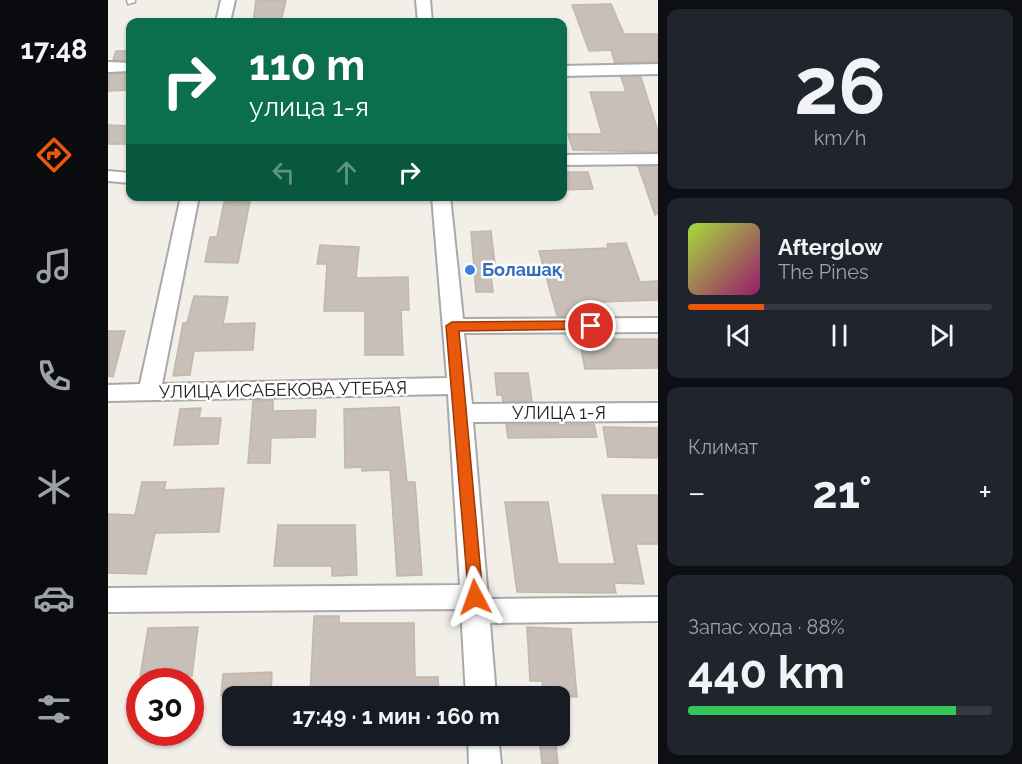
<!DOCTYPE html>
<html lang="ru">
<meta charset="utf-8">
<style>
:root{--surface:#171b24;--page:#20242c;--text:#f1f3f6;--muted:#9ea1a6;--line:#363941;--accent:#ea580c}
body{margin:0;font-family:Raleway,sans-serif;background:var(--page);color:var(--text);height:100vh;display:flex;flex-direction:column;font-size:22px;white-space:nowrap}
*{box-sizing:border-box;margin:0}
p{font-size:20px;color:var(--muted)}
.icon{flex:none;width:33px;height:33px;fill:none;stroke:currentColor;stroke-width:2;stroke-linecap:round;stroke-linejoin:round}
.map{position:relative;flex:1;overflow:hidden}
.side{display:flex;flex-direction:column;gap:9px;padding:9px;background:#0d0f14;width:364px}
.side>*{flex:none}
.guide{position:absolute;left:18px;top:18px;width:441px;height:183px;border-radius:12px;box-shadow:0 2px 4px #0004;background:#0b6e4f;color:#fff;overflow:hidden}
.speed{position:absolute;left:18px;top:668px;display:flex;gap:12px;font-size:30px;font-weight:700;text-align:center}
.speed>*{display:grid;place-content:center;width:78px;height:78px;border-radius:50%;background:var(--surface);box-shadow:0 2px 4px #0004;line-height:1}
.speed .limit{border:9px solid #d22;background:#fff;color:#111}
.pin{position:absolute;display:grid;place-items:center;width:51px;height:51px;color:#fff;margin:-26px;border:3px solid #fff;border-radius:50%;box-shadow:0 2px 6px #0007}
.me{position:absolute;width:66px;margin:-33px;rotate:356deg;stroke-linejoin:round;filter:drop-shadow(0 0 4px #0008)}
.turn{display:flex;align-items:center;gap:21px;height:126px;padding:0 24px;font-size:27px}
.turn .icon{width:78px;height:78px;stroke-width:2.5}
.turn b{display:block;font-size:42px;line-height:51px}
.lanes{display:flex;align-items:center;height:57px;padding:0 24px;background:#0003;justify-content:center;gap:30px;direction:ltr}
.lanes .off{opacity:.35}
.big{font-size:45px;font-weight:700;line-height:1.1}
.side .tile{flex:1;display:flex;flex-direction:column;justify-content:center;gap:9px;min-width:0;padding:0 21px;border-radius:12px;background:var(--page)}
.side .dial{align-items:center;gap:0}
.dial b{font-size:78px;line-height:1}
.song{display:flex;align-items:center;gap:18px}
.cover{width:72px;height:72px;border-radius:9px;background:linear-gradient(135deg,hsl(80 70% 55%),hsl(320 70% 35%))}
.played{height:6px;border-radius:3px;background:linear-gradient(90deg,var(--accent) 25%,var(--line) 25%)}
.keys{display:flex;justify-content:space-around;direction:ltr}
.heat{display:flex;justify-content:space-between;align-items:center;font-size:33px;direction:ltr}
.charge{height:9px;border-radius:4px;background:linear-gradient(90deg,#34c759 88%,var(--line) 0)}
.trip{position:absolute;left:114px;top:686px;width:348px;height:60px;border-radius:12px;background:var(--surface);box-shadow:0 2px 4px #0004;font-weight:700;line-height:60px;text-align:center}
main{display:flex;flex:1;min-height:0}
.menu{display:flex;flex-direction:column;width:108px;justify-content:space-around;align-items:center;background:#090b0e;color:var(--muted)}
.menu .icon{width:42px;height:42px}
.menu .selected{color:var(--accent)}
.menu b{font-size:27px;color:var(--text)}
.map>svg:first-child{display:block}
.building{fill:#c7bfb8;stroke:#c4b6ab;stroke-width:1.5}
.lines{fill:none;stroke-linecap:round;stroke-linejoin:round}
.lane-casing{stroke:#a9a9a9;stroke-width:3}
.street-casing{stroke:#a9a9a9;stroke-width:4}
.lane{fill:#fff;fill-rule:evenodd}
.street{fill:#fff;fill-rule:evenodd}
.route{fill:#ea580c;stroke:#983908;stroke-width:1.5}
.shop-dot{fill:#3f7fe0;stroke:#fff;stroke-width:2}
.labels{text-anchor:middle;stroke-width:5;stroke-linejoin:round;paint-order:stroke}
.shop-label{font-size:18px;font-weight:bold;fill:#366cbe;stroke:#fff;text-anchor:start}
.street-label{font-size:18px;fill:#222;stroke:#fff}
</style>
<main>
<nav class="menu">
<b>17:48</b>
<svg class="icon selected" aria-label="directions" viewBox="0 0 24 24"><path d="M12 3l9 9-9 9-9-9zM9 14v-3h6M13 9l2 2-2 2"/></svg>
<svg class="icon" aria-label="music" viewBox="0 0 24 24"><path d="M9 18V5l10-2v13"/><circle cx="6" cy="18" r="3"/><circle cx="16" cy="16" r="3"/></svg>
<svg class="icon" aria-label="phone" viewBox="0 0 24 24"><path d="M5 4h4l2 5-3 2q2 4 5 5l2-3 5 2v4C11 20 4 13 5 4z"/></svg>
<svg class="icon" aria-label="climate" viewBox="0 0 24 24"><path d="M12 3v18M4 7l16 10M4 17L20 7"/></svg>
<svg class="icon" aria-label="car" viewBox="0 0 24 24"><path d="M5 17H2v-5l4-1 3-4h7l3 4 3 1v5h-3M9 17h6M6 11h13"/><circle cx="7" cy="17" r="2"/><circle cx="17" cy="17" r="2"/></svg>
<svg class="icon" aria-label="filters" viewBox="0 0 24 24"><path d="M4 7h16M4 17h16"/><circle cx="9" cy="7" r="2"/><circle cx="15" cy="17" r="2"/></svg>
</nav>
<div class="map">
<svg width="550" height="764" viewBox="0 0 550 764">
<rect width="100%" height="100%" fill="#f2efe9"/>
<!-- building -->
<path class="building" d="M148 0H178L173 22H145Z
M503 4 516 34H549V62L507 63 503 50 481 51 464 5Z
M8 51H22V61L5 60Z
M22 73V90L0 91 1 74Z
M513 77H533L549 128V152L465 150 460 134H494L482 92H518Z
M0 125 22 126V144H0Z
M530 166H549V214L547 215Z
M454 172H480L485 189 454 190Z
M142 201 130 263 97 262 102 237H109L116 202Z
M383 231 387 265H382L385 292H368L363 232Z
M518 243 532 282 549 281V300L491 302 495 316H449L431 251 500 248 499 244Z
M212 245 251 247 248 278 300 277 301 310H293L295 355H257V311H216L219 264H209Z
M86 296 120 297 115 324 147 323 145 350 86 351 82 375 65 376 75 323H79Z
M0 331H17L5 377 0 376Z
M501 334 503 339H549V368L477 369 470 335Z
M387 373H420L424 401 395 402 394 395H389Z
M165 400V411L208 410 207 437 163 438 162 463H140L145 401Z
M291 407 299 482H307L314 575 289 576 282 470 254 471V467L237 468 236 409Z
M93 408 91 418H113L110 444 66 445 72 409Z
M398 424H486L489 437 400 438Z
M495 427 549 428V458L500 457Z
M34 482H58L56 490 116 488 111 532 47 533 38 574 0 573V514L27 515Z
M494 495H549V544H528L536 584 506 583 508 593 409 592 397 502H440L450 564H507Z
M170 525H247L249 575 224 576V566H166Z
M206 616H231V623H306L307 677H330L331 696H202Z
M90 627 84 676 32 677 40 628Z
M419 627 463 629 469 697 435 695 434 681H422Z
M164 672 163 696H113L115 674Z
M431 735H447L450 764H434Z"/>
<g class="lines">
<!-- lane casing -->
<g class="lane-casing">
<path id="lane" d="M19 0H27V2L20 4Z"/>
</g>
<!-- street casing -->
<g class="street-casing">
<path id="street" d="M113 0H127L122 22H108Z
M308 0H322L324 22H310Z
M0 62 22 63V71L0 72Z
M550 64V74L454 76V66Z
M550 154V164L454 165V155Z
M0 171 22 173V183L0 181Z
M73 196H91L54 384 339 378 324 196H342L355 319 550 318V332L356 333 364 404 550 403V421L365 422 380 599 550 597V621L382 623 388 696H358L353 609 0 612V588L352 585 340 394 0 401V385L32 384Z
M360 735H390L393 764H361Z"/>
</g>
<!-- lane -->
<use href="#lane" class="lane"/>
<!-- street -->
<use href="#street" class="street"/>
</g>
<!-- route -->
<path class="route" d="M483 321 489 326 487 329 351 331 375 597 373 602 367 604 361 602 338 326 344 322Z"/>
<!-- markers -->
<circle class="shop-dot" cx="362" cy="270" r="6"/>
<g class="labels">
<!-- shop labels -->
<g class="shop-label">
<text x="374" y="276">Болашақ</text>
</g>
<!-- street labels -->
<g class="street-label">
<text transform="translate(175 390) rotate(-1)" y="6">УЛИЦА ИСАБЕКОВА УТЕБАЯ</text>
<text x="451" y="419">УЛИЦА 1-Я</text>
</g>
</g>
</svg>
<div class="speed"><div class="limit">30</div></div>
<div class="pin" style="left:483px;top:326px;background:#d93025"><svg class="icon" aria-label="arrive" viewBox="0 0 24 24"><path d="M6 21V4h12l-3 4 3 4H6"/></svg></div>
<svg class="me" style="left:367px;top:597px" viewBox="-20 -20 40 40"><path d="M0-17L14 15 0 8-14 15z" fill="#ea580c" stroke="#fff" stroke-width="4"/></svg>
<div class="trip">17:49 · 1 мин · 160 m</div>
<div class="guide">
<div class="turn"><svg class="icon" aria-label="right" viewBox="0 0 24 24"><path d="M7 20v-9h11M14 6l5 5-5 5"/></svg><div><b>110 m</b>улица 1-я</div></div>
<div class="lanes"><svg class="icon off" aria-label="left" viewBox="0 0 24 24"><path d="M17 20v-9H6M10 6l-5 5 5 5"/></svg><svg class="icon off" aria-label="ahead" viewBox="0 0 24 24"><path d="M12 20V5M6 11l6-6 6 6"/></svg><svg class="icon" aria-label="right" viewBox="0 0 24 24"><path d="M7 20v-9h11M14 6l5 5-5 5"/></svg></div>
</div>
</div>
<section class="side">
<div class="tile dial"><b>26</b><p>km/h</p></div>
<div class="tile">
<div class="song"><i class="cover"></i><div><b>Afterglow</b><p>The Pines</p></div></div>
<div class="played"></div>
<div class="keys"><svg class="icon" aria-label="previous" viewBox="0 0 24 24"><path d="M18 5L8 12l10 7zM5 5v14"/></svg><svg class="icon" aria-label="pause" viewBox="0 0 24 24"><path d="M8 5v14M16 5v14"/></svg><svg class="icon" aria-label="next" viewBox="0 0 24 24"><path d="M6 5l10 7-10 7zM19 5v14"/></svg></div>
</div>
<div class="tile"><p>Климат</p>
<div class="heat"><a>−</a><b class="big">21°</b><a>+</a></div>
</div>
<div class="tile"><p>Запас хода · 88%</p><b class="big">440 km</b><div class="charge"></div></div>
</section>
</main>
